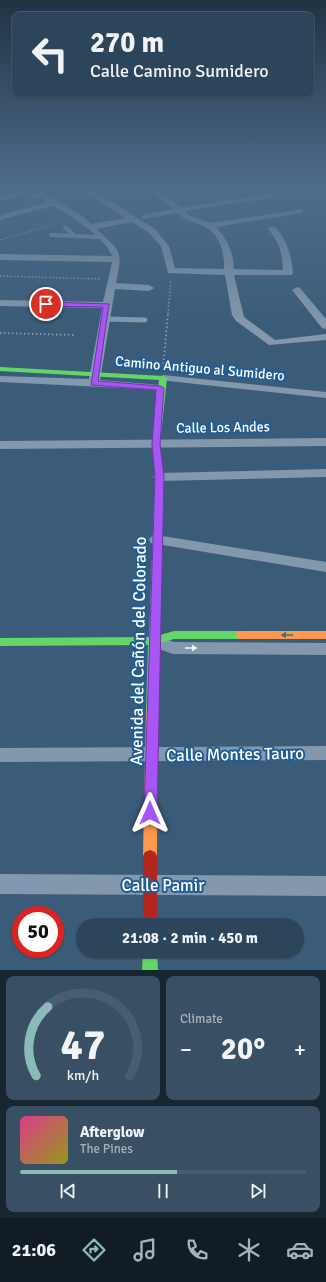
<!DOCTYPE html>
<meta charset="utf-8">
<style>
:root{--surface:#2c455b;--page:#384f64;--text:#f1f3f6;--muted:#a6b1bb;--line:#485d71;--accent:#8bbbb9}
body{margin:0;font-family:Signika,sans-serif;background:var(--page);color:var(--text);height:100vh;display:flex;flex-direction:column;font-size:15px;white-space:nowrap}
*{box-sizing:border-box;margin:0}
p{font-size:13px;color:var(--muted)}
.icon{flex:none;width:22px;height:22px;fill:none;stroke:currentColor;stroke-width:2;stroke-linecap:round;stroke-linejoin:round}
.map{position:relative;height:970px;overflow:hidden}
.drawer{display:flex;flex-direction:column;gap:6px;padding:6px;background:#182632;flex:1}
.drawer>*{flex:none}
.banner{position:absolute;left:12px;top:12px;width:302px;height:84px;border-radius:8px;box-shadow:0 1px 3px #0004,0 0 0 1px var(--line);background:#2c455b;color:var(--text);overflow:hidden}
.speed{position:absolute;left:12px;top:906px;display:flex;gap:8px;font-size:20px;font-weight:700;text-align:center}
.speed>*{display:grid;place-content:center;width:52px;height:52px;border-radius:50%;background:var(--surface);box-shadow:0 1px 3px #0004,0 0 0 1px var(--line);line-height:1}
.speed .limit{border:6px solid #d22;background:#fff;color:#111}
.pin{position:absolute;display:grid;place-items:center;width:34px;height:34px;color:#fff;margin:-17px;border:2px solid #fff;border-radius:50%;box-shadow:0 1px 4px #0007}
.me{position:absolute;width:44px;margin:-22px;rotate:0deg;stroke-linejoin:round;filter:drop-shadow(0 0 3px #0008)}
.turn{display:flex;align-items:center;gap:14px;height:84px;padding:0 12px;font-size:18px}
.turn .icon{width:52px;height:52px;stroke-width:2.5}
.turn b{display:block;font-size:28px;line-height:34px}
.big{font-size:30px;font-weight:800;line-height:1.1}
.drawer .widget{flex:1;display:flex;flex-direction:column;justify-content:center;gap:6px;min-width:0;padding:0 14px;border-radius:8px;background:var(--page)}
.drawer .dial{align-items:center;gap:0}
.dial svg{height:104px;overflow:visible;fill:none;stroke:var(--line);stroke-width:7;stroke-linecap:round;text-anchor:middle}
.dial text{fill:var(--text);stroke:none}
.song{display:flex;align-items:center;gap:12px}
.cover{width:48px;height:48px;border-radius:6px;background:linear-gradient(135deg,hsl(330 70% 55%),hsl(60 70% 35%))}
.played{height:4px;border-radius:2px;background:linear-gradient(90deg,var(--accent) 55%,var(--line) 55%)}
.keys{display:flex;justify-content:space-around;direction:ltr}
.heat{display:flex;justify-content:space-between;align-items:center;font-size:22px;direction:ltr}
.drawer .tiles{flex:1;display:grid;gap:6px;grid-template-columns:1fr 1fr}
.widget:last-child{grid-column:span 2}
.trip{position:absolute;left:76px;top:918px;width:228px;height:40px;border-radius:20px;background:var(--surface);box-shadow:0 1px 3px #0004,0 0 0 1px var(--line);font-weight:800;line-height:40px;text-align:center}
.tabs{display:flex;height:64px;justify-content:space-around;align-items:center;background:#121c24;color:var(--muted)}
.tabs .icon{width:28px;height:28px}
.tabs .selected{color:var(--accent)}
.tabs b{font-size:18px;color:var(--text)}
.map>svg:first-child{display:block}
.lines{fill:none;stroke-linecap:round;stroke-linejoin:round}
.path-far1{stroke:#8398ac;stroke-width:1.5;stroke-dasharray:1.5 2;stroke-linecap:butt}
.path{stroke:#8398ac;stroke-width:2;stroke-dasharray:1.5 2.5;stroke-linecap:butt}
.lane-far1{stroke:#8398ac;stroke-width:4}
.lane{stroke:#8398ac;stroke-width:5}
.street{fill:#8398ac;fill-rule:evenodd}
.fast{fill:#63d668;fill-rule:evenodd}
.slow{fill:#ff974d;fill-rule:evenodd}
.jam{fill:#b3261e;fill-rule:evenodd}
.oneway{fill:#2e768a}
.oneway2{fill:#f3f5f7}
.route{fill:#a855f7;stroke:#6d37a1}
.labels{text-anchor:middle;stroke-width:4;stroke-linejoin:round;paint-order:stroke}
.street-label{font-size:14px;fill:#fff;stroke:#215e93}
.near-street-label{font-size:17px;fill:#fff;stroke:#215e93}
</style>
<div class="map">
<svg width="326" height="970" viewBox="0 0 326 970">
<rect width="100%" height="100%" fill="#3b5c79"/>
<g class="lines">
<!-- path-far1 -->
<path class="path-far1" d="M0 240 59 223
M0 276 101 279
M168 314 171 279"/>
<!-- path -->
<path class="path" d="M0 333 75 335
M163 368 168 313"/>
<!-- lane-far1 -->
<path class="lane-far1" d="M33 197 40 195
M65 227 74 235
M51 235 101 237"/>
<!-- lane -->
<path class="lane" d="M105 319 145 320"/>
<!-- street -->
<path class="street" d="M26 188H36L39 190 60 188 44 193 82 216 91 224 126 218 79 188H89L155 229 169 246 175 268 224 269C225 255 220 234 205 227 195 222 186 221 177 213L142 219V215L173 209 146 188H155L181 207 278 193 279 195 275 197 185 211 190 216 211 223 303 209V213H300L216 227C228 241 233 251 234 269L283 270C282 251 280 244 268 229L269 227H275C288 241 291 255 293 273L291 275H234L244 317 275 340 326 334V340L269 345 236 321 232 315 225 275 168 273 161 246 149 233 132 222 96 229C121 251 123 250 116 283L149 285 154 288 149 291 115 289 100 380 160 385 166 388 164 390 0 382V376L89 379 102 308 0 306V300L103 302 112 262 0 260V254L112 256C105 237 71 216 53 206L0 220V215L48 202Z
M18 192H21V196L0 201V197Z
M297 287 300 288 326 319V329L322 328 292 290Z
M163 375 326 392V398L159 380 157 378Z
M326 438V446L0 449V441Z
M326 469V477L159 481 153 477 159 473Z
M156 535 326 562V572L151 543 149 540 151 537Z
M154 635 174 642 326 643V655L173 654 148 645 146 641 148 637Z
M326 746V760L0 762V748Z
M0 874 326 876V896L0 894Z"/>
<!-- fast -->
<path class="fast" d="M0 367 163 376 167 378 160 444 163 477 160 635 174 631H241L245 632 246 635 245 638 241 639H174L160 643 158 711 156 714 152 716 148 714 146 711 148 645 0 646V638L149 637 155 477 152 444 159 380 0 371Z
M143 951H157L158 970H142Z"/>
<!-- slow -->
<path class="slow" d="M241 631H326V639H241L237 638 236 635 237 632Z
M152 706 156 708 158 711 157 856 155 860 150 862 145 860 143 856 146 711 148 708Z"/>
<!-- jam -->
<path class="jam" d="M150 850 155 852 157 856V925H143V856L145 852Z"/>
</g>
<!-- one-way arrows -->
<defs><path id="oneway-solid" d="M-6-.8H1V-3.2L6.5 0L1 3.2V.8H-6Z"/></defs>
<use class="oneway" href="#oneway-solid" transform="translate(287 635) rotate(-180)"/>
<use class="oneway2" href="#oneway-solid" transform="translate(191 648)"/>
<!-- sky -->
<linearGradient id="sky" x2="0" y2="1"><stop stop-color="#203343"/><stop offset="0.58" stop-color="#4f6c8c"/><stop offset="1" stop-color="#4f6c8c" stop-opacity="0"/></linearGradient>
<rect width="326" height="324" fill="url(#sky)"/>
<!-- route -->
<path class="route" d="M46 302 109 304 98 381 160 386 164 388 160 444 164 477 157 813 155 817 150 819 145 817 144 813 155 477 152 444 156 390 91 385 103 307 43 306 42 304Z"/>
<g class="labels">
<!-- street labels -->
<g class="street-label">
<text transform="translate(200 368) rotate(5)" y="5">Camino Antiguo al Sumidero</text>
<text transform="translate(223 427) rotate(-1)" y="5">Calle Los Andes</text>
</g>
<!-- near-street labels -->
<g class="near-street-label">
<text transform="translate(138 651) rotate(-89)" y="6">Avenida del Cañón del Colorado</text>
<text transform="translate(235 754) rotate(-1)" y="6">Calle Montes Tauro</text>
<text x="163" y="891">Calle Pamir</text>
</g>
</g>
</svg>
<div class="speed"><div class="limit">50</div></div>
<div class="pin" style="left:46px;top:304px;background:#d93025"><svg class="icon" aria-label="arrive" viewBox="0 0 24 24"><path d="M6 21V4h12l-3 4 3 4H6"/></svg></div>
<svg class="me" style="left:150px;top:813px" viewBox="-20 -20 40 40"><path d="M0-17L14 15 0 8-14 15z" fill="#a855f7" stroke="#fff" stroke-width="4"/></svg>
<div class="trip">21:08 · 2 min · 450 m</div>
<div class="banner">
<div class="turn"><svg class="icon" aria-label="left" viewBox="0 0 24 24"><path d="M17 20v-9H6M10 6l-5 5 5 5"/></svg><div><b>270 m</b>Calle Camino Sumidero</div></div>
</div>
</div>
<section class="drawer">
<div class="tiles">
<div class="widget dial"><svg viewBox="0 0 100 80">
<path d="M14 69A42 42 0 1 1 86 69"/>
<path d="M14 69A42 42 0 0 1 23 16" stroke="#8bbbb9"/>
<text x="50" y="56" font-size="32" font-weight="700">47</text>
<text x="50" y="72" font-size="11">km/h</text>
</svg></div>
<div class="widget"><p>Climate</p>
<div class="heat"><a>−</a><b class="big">20°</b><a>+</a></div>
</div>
<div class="widget">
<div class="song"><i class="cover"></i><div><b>Afterglow</b><p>The Pines</p></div></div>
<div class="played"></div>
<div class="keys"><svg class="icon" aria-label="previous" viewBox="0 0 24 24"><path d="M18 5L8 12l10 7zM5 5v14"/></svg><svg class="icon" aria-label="pause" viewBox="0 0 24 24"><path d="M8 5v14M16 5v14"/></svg><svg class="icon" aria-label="next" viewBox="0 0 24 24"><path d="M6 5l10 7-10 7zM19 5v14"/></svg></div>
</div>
</div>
</section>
<nav class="tabs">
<b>21:06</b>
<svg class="icon selected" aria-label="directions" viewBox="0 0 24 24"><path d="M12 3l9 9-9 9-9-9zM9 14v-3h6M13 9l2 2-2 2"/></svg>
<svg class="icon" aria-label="music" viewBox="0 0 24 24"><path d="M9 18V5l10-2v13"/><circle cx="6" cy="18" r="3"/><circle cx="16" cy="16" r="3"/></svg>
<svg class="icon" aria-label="phone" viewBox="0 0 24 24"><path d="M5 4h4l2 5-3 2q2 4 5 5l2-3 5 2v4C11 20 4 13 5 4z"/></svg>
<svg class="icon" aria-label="climate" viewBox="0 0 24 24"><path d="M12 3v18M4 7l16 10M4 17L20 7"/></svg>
<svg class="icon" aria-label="car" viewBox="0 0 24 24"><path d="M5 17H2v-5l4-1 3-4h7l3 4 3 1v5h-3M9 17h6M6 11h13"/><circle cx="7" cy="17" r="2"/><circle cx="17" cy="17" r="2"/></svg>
</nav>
